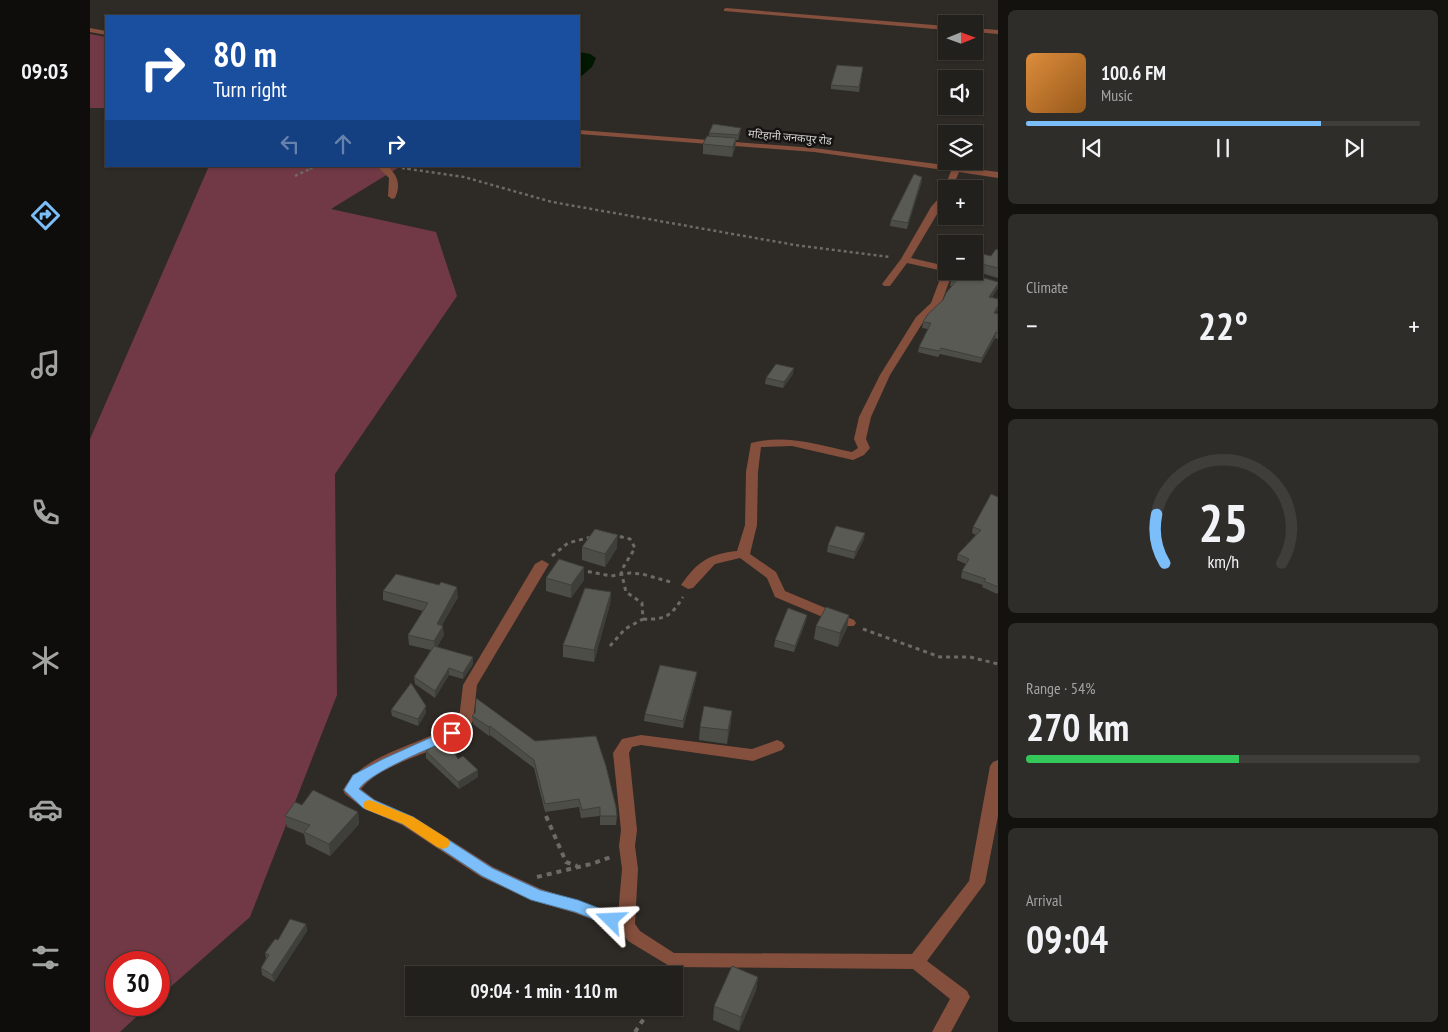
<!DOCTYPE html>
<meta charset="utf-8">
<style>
:root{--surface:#22201c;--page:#2e2d29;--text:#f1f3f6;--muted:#a2a3a3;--line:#3f3e3b;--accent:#7bbef9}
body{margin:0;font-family:"PT Sans Narrow","Noto Sans Devanagari",sans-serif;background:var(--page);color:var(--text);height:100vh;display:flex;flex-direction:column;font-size:19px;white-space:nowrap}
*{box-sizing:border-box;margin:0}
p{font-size:16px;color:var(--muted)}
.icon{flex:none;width:28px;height:28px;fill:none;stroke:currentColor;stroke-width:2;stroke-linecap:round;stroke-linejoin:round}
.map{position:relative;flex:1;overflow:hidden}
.sheet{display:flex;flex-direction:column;gap:10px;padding:10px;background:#13120f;width:450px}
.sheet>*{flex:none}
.banner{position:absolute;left:15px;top:15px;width:475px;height:152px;border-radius:0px;box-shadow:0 1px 4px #0004,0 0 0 1px var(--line);background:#1a4fa0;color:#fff;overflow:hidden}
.needle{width:32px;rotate:89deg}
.tools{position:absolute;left:848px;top:15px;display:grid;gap:10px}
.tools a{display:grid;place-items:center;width:45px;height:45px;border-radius:0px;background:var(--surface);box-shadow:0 1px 4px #0004,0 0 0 1px var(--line);font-size:25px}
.speed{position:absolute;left:15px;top:951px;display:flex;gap:10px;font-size:25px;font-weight:700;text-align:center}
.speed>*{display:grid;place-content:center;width:65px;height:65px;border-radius:50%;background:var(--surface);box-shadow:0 1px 4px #0004,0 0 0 1px var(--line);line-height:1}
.speed .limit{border:8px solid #d22;background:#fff;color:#111}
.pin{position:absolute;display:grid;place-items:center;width:42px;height:42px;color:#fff;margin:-21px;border:2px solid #fff;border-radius:50%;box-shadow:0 1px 5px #0007}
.me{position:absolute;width:55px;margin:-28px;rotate:291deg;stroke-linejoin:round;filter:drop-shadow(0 0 4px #0008)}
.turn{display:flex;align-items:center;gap:18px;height:105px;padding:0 25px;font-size:22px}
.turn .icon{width:65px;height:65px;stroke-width:2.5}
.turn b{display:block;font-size:35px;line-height:42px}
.lanes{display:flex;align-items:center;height:48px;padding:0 25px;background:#0003;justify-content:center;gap:25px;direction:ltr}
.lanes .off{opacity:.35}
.big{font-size:38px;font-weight:600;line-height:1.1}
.sheet .card{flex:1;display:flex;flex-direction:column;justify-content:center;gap:8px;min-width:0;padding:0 18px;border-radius:8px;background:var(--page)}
.sheet .dial{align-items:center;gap:0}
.dial svg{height:130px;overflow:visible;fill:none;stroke:var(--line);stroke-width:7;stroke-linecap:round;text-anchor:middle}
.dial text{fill:var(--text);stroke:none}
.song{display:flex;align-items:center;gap:15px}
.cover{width:60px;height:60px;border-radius:8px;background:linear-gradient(135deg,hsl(30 70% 55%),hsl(30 70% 35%))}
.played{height:5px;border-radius:2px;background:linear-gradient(90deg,var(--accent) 75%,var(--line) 75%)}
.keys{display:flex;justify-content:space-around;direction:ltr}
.heat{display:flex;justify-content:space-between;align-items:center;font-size:28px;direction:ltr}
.charge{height:8px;border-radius:4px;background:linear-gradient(90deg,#34c759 54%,var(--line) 0)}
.trip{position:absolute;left:315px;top:966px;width:278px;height:50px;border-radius:0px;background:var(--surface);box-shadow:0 1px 4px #0004,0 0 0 1px var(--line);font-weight:600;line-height:50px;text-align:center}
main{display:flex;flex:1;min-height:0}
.tab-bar{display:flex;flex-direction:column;width:90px;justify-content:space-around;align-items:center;background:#0e0d0b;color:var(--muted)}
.tab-bar .icon{width:35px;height:35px}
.tab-bar .selected{color:var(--accent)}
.tab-bar b{font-size:22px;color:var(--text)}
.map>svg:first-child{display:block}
.green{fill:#713946}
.water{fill:#001700}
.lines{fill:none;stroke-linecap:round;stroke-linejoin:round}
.path-far3{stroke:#6d6965;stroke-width:2;stroke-dasharray:2.5 2.5;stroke-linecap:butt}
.path-far2{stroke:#6d6965;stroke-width:2.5;stroke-dasharray:3 3;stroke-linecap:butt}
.path-far1{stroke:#6d6965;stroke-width:3;stroke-dasharray:4 4;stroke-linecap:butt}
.path{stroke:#6d6965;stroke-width:4;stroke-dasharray:5 5;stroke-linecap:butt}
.service{fill:#844f3c;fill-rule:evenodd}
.minor{fill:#844f3c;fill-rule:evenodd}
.wall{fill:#4d4d47}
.shaded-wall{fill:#3e3f3a}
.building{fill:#595a53;stroke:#3e3f3a}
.route{fill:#7bbef9;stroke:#507ca2}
.slow{fill:#f59e0b}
.labels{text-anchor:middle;stroke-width:5;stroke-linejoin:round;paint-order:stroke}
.far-street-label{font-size:11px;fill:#d8d6d3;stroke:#151311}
</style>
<main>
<nav class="tab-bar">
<b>09:03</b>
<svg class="icon selected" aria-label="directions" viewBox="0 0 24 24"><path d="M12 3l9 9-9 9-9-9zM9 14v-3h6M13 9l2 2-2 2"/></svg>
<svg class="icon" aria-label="music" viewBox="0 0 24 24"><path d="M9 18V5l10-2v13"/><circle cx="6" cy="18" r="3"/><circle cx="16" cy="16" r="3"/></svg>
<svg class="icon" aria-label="phone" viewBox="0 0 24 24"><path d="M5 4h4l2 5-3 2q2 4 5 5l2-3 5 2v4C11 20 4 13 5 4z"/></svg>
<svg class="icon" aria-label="climate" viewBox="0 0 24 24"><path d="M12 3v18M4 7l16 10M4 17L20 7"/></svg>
<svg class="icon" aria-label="car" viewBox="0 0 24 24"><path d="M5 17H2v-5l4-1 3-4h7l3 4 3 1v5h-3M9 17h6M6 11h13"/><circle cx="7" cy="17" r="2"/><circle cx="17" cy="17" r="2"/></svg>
<svg class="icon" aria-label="filters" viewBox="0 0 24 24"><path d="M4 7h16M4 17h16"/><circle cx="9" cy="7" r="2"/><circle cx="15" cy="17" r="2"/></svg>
</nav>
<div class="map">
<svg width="908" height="1032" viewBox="0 0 908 1032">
<rect width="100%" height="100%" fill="#2e2a25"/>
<!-- green -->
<path class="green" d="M0 34 16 37V108H0Z
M119 166H311L241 209 346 232 367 296 245 474 247 695 160 917 69 997V962H26V1005H59L30 1032H0V439Z"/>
<!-- water -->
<path class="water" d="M489 52 500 54 506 58 502 67 489 78Z"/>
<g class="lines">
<!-- path-far3 -->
<path class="path-far3" d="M312 168 319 169
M220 169 226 166"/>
<!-- path-far2 -->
<path class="path-far2" d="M312 168 374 177 462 202 705 245 800 257
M205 176 222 168"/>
<!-- path-far1 -->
<path class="path-far1" d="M462 556 478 543 501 537
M490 570 521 576 540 573 552 574 584 583
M553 619C576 620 581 616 593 597
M773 629 850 657H880L908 664
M520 646 535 629 553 619 552 603 536 592 531 571 545 548 540 539 524 535"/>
<!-- path -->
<path class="path" d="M456 816 476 862 487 866
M447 877 501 864 521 857
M545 1032 561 1008"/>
<!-- service -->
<path class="service" d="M636 8 856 26V30L634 11V9Z
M884 28 908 30V34L884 32Z
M287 166H297C308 175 311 185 305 198L302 199 298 196 299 178Z"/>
<!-- minor -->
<path class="minor" d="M0 28 16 31V35L0 32Z
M489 130 724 148 908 172V178L869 172 862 189H856V199L821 258 856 266V271H863L851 304 835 319 800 375 781 417 776 439 780 448 774 455 763 460 702 446 671 447 668 472 667 525 660 554 686 572 695 591 764 620 766 623 764 626H754L685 597 677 578 650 558 625 564 603 588 598 589 591 585C608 561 619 554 647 551L655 525 656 472 661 443C697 434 727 445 762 452L768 448 764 439 769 417 790 375 826 317 841 303 853 271 817 263 800 286H794L792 284 811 259 841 207 855 191 854 189 861 171 724 152 489 134Z
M452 560 459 564 387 685 383 721C365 753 298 756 271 789L285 800 324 817 403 867 451 889 528 915 532 869 529 846 531 830 523 753 532 739 551 735 662 749 687 740 692 742 695 746 692 750 663 761 551 745 542 747 539 753 547 830 545 846 548 869 545 924 550 931 584 953 822 954 879 881 900 766 903 762 908 760V816L895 883 837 961 877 991 880 997 861 1032H842L860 999 823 969 581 967 538 941 530 930 485 913 441 900 391 877 312 825 273 808 255 794 253 790C276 749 335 747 369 719L373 685 445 564Z"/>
</g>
<!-- wall -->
<path class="wall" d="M773 67 769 92 741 89V85Z
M651 128 650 133 648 140H646L645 148 642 157 613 154V144L619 136V133Z
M832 177 817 229 800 226 801 220Z
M908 250V278L884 271V252L901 256Z
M861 280 908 282V288L902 297 908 299V310L906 313 908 314V339L905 338 891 363 850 354 848 357 828 352 829 347 838 329 832 328 833 322 853 300 862 286H860Z
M703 374 693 388 675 384 676 378Z
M908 497V593L907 594 892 587 893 585 871 578 872 571 876 564 867 560 868 554 886 535 882 533 883 527Z
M774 539 764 559 737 552 738 545Z
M492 547 527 548 515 567 492 560Z
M494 567V580L481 598 456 591V578Z
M293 591 368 597 352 625 354 635 347 647 383 657V664L373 679 359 675 345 698 325 684 324 677 341 650 319 645 318 635 333 611 293 600Z
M521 592 520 604 504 662 473 657V645Z
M717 615 716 621 704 652 684 647 685 640Z
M759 615 757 628 748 647 724 639 726 626Z
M606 679 593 728 554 721 555 714Z
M336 706V713L328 726 302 716 301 710Z
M642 711 637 744 609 740 610 727Z
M385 713 527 816 526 825H510V816L491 818 489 807 455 812 444 768 400 735 399 736 383 724 382 716Z
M336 751 368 759 388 777 369 789 336 758Z
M212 805 268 812 269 824 240 856 216 844 214 834 197 827 195 816Z
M216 924 217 931 184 982 172 975 171 968 176 958 175 953Z
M668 977 666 990 649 1031 623 1020 624 1006Z"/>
<!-- shaded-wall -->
<path class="shaded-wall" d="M646 138 645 148 642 157 643 147Z
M832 177V182L817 229 818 223Z
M908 284V288L898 302 899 297Z
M908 306V310L903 318 904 313Z
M906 332 905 338 891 363 892 358Z
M704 368 703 374 693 388 694 382Z
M775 533 774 539 764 559 765 552Z
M528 535 527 548 515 567V554Z
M494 567V580L481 598V585Z
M367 587 368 597 347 634V624Z
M521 592 520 604 504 662V650Z
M717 615 716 621 704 652 705 646Z
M759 615 757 628 748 647 750 633Z
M353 626 354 635 345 651 344 641Z
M383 657V664L373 679V673Z
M359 668V675L345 698V691Z
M607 672 606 679 593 728V721Z
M336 706V713L328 726V719Z
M642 711 641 724 637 744 638 730Z
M400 726V735L399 736V727Z
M388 770V777L369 789 368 782Z
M268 812 269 824 240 856 239 844Z
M216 924 217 931 184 982 182 975Z
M668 977 666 990 649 1031 651 1017Z"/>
<!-- building -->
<path class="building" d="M747 65 773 67 769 87 741 85Z
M623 124 651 128 648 135 619 133Z
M617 136 646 138 643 147 613 144Z
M824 174 832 177 818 223 801 220Z
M906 249 908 250V268L884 262V252L901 256Z
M864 271H870L908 282V284L899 297 908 299V306L904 313 908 314V333L906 332 892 358 851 348 849 351 829 347 841 323 833 322 838 314 853 300 856 293 866 281 861 280Z
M686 364 704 368 694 382 676 378Z
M901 494 908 497V587L894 581 896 579 872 571 879 559 868 554 891 530 883 527Z
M746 526 775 533 765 552 738 545Z
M505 529 528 535 515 554 492 547Z
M469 559 494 567 481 585 456 578Z
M306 574 349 585 351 582 367 587 347 624 353 626 344 641 318 635 338 603 293 591Z
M495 588 521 592 504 650 473 645Z
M736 607 759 615 750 633 726 626Z
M698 608 717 615 705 646 685 640Z
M344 646 383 657 373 673 359 668 345 691 324 677Z
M570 665 607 672 593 721 555 714Z
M321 683 336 706 328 719 301 710Z
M386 698 445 741 506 736 516 766 526 807 527 816H510V807L492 810 489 799 455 804 444 760 400 726 399 727 382 716 385 713Z
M614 706 642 711 638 730 610 727Z
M356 739 368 759 373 756 388 770 368 782 336 751Z
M223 790 268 812 239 844 214 832 220 825 195 816 205 802 212 805Z
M200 919 216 924 182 975 171 968 179 955 175 953 185 939 188 940Z
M642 966 668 977 651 1017 624 1006Z"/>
<!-- route -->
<path class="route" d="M362 728 366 730 368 733 366 736C345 747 281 771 269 789L284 800 323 817 402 868 450 890 488 900 527 915 529 920 527 924 521 926 485 912 441 900 392 876 313 824 273 808 254 790 263 775 293 759Z"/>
<!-- slow -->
<path class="slow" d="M280 800 323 817 358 839 360 843 358 847 353 849 347 847 313 824 275 809 273 805 275 801Z"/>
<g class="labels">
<!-- far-street labels -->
<g class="far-street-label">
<text transform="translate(700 137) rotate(5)" y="4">मटिहानी जनकपुर रोड</text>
</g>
</g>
</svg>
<div class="tools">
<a><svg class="needle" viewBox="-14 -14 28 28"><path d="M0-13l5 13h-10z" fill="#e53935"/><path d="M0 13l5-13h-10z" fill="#a2a3a3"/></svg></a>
<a><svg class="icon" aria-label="sound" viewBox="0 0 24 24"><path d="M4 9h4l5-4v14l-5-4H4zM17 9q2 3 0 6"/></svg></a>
<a><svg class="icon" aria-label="layers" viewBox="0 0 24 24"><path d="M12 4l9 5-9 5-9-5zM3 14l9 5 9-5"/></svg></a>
<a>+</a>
<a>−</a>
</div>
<div class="speed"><div class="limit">30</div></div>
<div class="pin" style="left:362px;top:733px;background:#d93025"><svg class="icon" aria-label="arrive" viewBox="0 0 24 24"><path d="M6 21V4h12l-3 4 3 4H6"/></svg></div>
<svg class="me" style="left:521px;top:920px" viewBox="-20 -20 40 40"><path d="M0-17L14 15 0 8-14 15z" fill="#7bbef9" stroke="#fff" stroke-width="4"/></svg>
<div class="trip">09:04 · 1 min · 110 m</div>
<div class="banner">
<div class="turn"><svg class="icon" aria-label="right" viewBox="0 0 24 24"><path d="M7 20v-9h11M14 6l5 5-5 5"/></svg><div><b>80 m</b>Turn right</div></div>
<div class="lanes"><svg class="icon off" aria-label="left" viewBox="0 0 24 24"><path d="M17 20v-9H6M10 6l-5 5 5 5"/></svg><svg class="icon off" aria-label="ahead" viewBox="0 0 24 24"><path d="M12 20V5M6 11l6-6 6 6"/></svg><svg class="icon" aria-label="right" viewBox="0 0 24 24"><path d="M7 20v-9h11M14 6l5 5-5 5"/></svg></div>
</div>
</div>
<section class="sheet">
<div class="card">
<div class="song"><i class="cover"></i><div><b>100.6 FM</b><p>Music</p></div></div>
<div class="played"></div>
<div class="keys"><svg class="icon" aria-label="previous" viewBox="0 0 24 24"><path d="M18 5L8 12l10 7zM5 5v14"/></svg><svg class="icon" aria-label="pause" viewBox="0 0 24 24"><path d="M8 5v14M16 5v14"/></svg><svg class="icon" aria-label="next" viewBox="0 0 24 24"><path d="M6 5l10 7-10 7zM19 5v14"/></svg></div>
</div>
<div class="card"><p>Climate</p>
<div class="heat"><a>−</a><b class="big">22°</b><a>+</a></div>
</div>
<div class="card dial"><svg viewBox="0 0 100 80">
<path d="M14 69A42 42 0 1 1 86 69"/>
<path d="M14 69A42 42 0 0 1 9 39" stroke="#7bbef9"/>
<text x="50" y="56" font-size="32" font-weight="700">25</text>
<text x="50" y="72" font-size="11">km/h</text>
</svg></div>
<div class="card"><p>Range · 54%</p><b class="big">270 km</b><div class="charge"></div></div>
<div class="card"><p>Arrival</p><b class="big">09:04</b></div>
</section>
</main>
